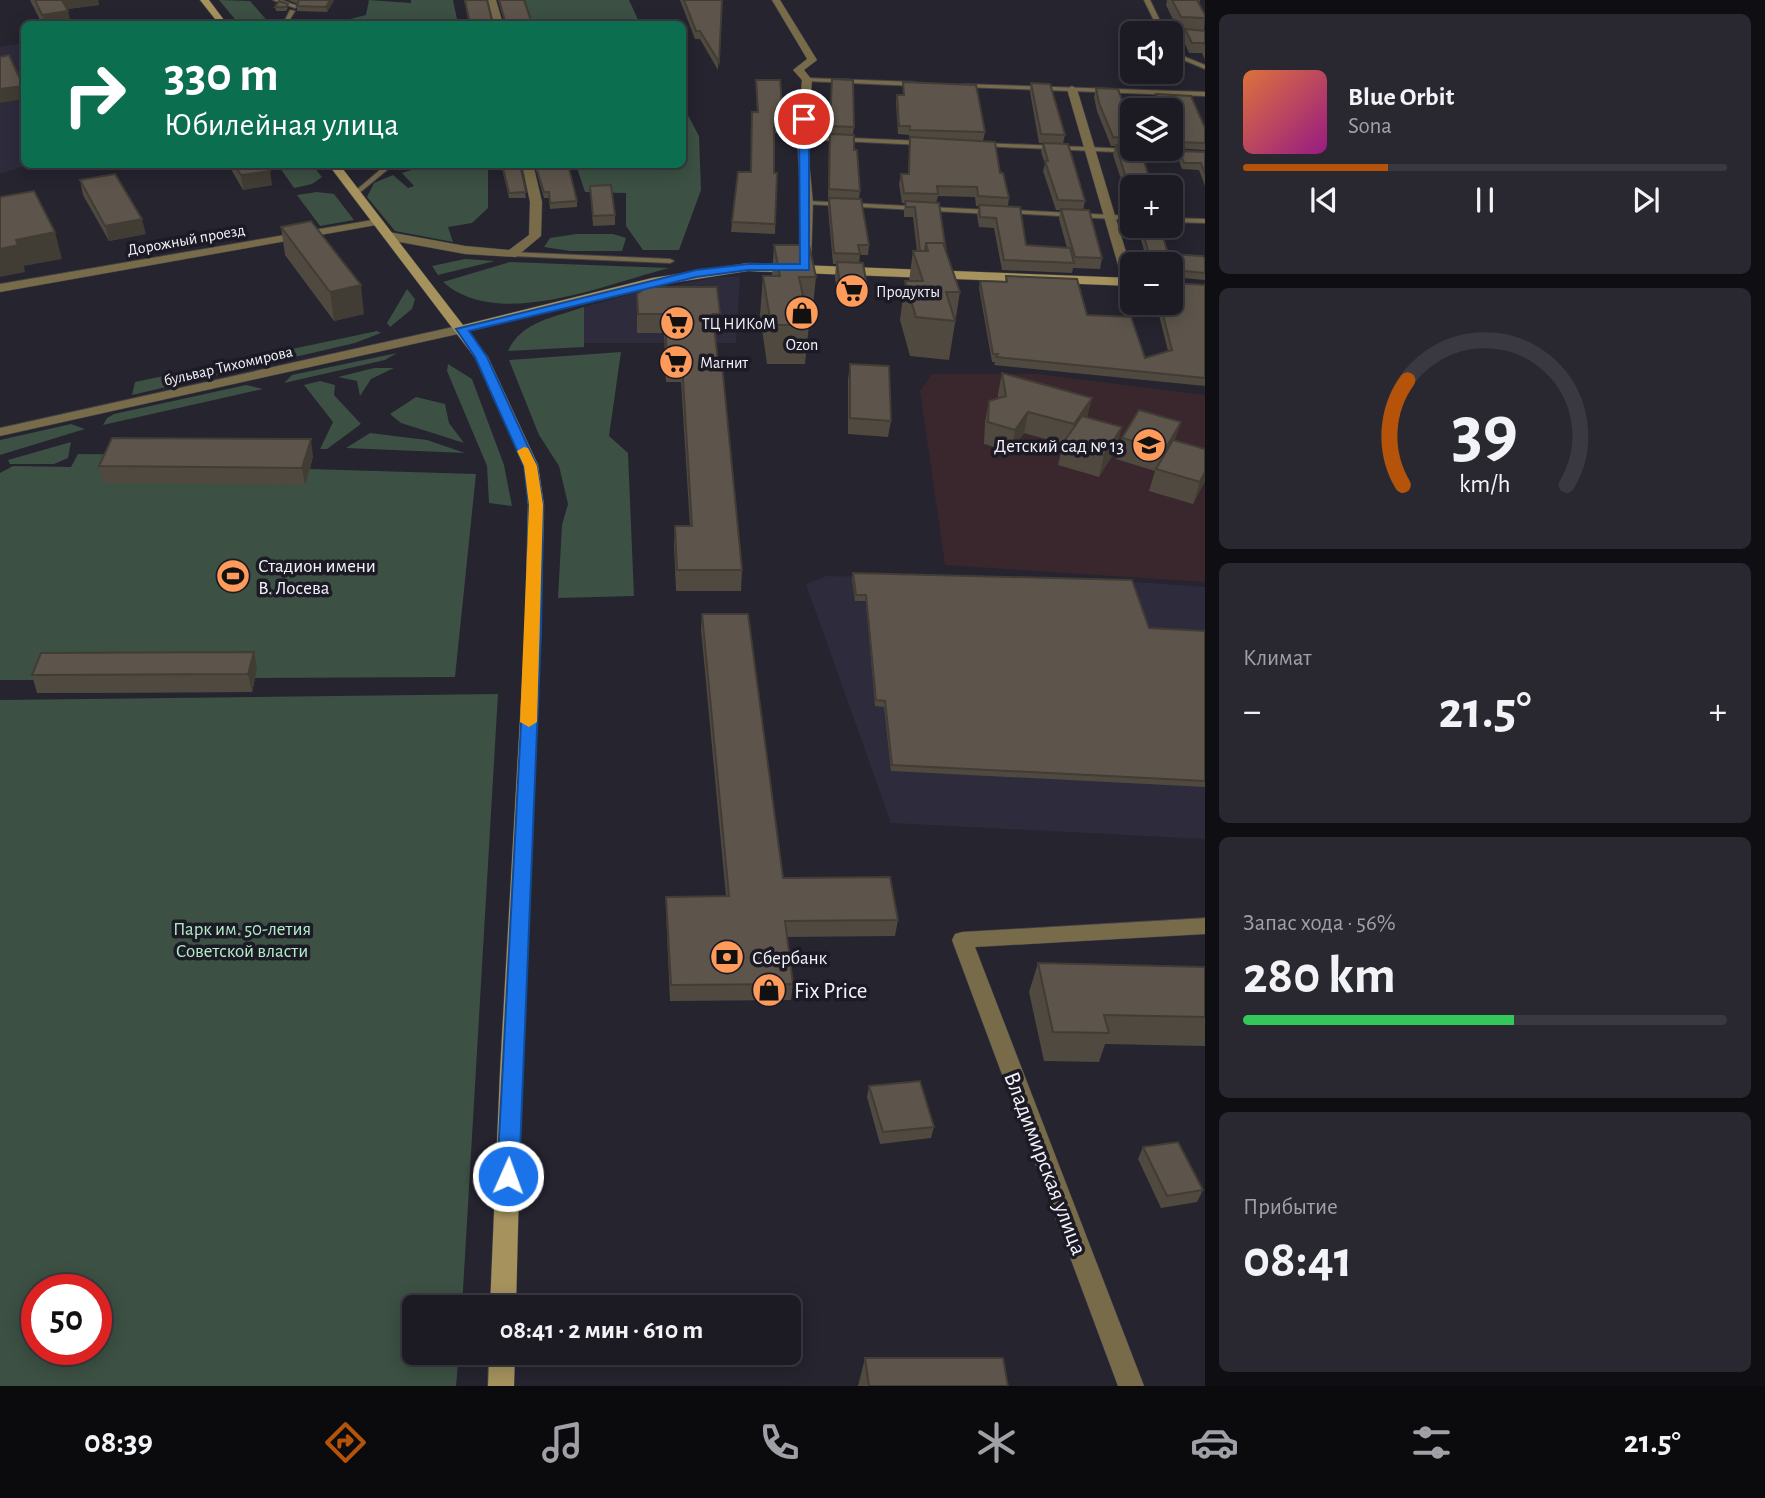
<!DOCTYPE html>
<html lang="ru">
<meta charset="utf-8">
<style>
:root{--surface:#1c1b23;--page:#292830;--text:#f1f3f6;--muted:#a0a1a6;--line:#3a3941;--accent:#b45309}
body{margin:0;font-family:"Alegreya Sans",sans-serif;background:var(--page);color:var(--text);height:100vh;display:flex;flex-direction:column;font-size:26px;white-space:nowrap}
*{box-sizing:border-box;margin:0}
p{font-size:23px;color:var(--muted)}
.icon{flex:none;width:38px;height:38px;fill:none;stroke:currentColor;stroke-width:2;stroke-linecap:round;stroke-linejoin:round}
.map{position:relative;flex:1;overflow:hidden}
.side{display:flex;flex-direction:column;gap:14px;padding:14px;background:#0f0f13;width:560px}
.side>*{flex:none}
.guide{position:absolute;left:21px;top:21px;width:665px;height:147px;border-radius:10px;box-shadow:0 4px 18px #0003,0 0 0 2px var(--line);background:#0b6e4f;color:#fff;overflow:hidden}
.tools{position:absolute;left:1120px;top:21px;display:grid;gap:14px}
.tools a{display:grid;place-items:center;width:63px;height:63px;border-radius:10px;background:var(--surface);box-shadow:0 4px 18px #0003,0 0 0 2px var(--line);font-size:35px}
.speed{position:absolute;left:21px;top:1274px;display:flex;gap:14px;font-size:35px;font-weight:700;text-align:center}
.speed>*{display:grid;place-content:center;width:91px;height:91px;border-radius:50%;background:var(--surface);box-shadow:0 4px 18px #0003,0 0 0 2px var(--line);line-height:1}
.speed .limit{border:10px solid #d22;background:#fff;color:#111}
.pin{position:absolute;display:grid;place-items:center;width:60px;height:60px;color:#fff;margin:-30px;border:4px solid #fff;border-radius:50%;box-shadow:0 2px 7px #0007}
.me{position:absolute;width:77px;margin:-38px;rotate:2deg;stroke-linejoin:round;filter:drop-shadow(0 0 5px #0008)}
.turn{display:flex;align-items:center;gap:24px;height:147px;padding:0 28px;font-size:32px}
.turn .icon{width:91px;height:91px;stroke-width:2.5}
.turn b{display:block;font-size:49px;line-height:60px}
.big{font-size:52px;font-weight:700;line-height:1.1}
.side .tile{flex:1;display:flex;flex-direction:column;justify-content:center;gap:10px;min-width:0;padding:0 24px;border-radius:10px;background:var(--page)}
.side .dial{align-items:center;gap:0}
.dial svg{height:182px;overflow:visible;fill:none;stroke:var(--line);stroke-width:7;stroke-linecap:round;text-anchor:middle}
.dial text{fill:var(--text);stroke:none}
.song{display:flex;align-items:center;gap:21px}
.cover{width:84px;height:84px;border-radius:10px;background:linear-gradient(135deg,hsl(20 70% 55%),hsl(310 70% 35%))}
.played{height:7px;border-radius:4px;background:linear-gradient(90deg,var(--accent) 30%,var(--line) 30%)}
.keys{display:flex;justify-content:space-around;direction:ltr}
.heat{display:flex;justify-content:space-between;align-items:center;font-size:38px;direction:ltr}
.charge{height:10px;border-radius:5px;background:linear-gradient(90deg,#34c759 56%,var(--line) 0)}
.trip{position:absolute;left:402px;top:1295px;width:399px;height:70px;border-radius:10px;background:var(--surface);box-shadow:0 4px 18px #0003,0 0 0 2px var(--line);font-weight:700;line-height:70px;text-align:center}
.tab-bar{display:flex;height:112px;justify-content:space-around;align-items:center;background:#0b0b0e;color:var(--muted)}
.tab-bar .icon{width:49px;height:49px}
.tab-bar .active{color:var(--accent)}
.tab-bar b{font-size:32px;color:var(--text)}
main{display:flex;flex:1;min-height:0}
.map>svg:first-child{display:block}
.built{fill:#2d2b3c}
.education{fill:#3a272d}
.green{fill:#3c5043;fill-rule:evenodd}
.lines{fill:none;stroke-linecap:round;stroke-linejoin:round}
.service-casing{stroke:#42414b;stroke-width:2}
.minor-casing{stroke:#42414b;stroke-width:1}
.tertiary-casing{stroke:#42414b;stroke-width:1}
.secondary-casing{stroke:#42414b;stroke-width:1}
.service{fill:#776b4a;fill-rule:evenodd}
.minor{fill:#776b4a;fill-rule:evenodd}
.tertiary{fill:#776b4a;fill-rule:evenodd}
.secondary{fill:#a5925d;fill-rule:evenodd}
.wall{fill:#504940}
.shaded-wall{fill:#413c34}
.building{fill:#5d554b;stroke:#413c34;stroke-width:2}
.route{fill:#1a73e8;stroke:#114b97;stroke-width:2}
.slow{fill:#f59e0b}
.labels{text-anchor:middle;stroke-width:7;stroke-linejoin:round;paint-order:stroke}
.far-street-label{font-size:16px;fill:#f4f3fa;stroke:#1c1b25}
.far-poi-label{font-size:16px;fill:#f4f3fa;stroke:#1c1b25;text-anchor:start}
.poi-label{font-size:19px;fill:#f4f3fa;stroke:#1c1b25;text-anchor:start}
.park-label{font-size:19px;fill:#b1eec8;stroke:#1c1b25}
.near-poi-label{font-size:23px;fill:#f4f3fa;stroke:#1c1b25;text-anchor:start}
.near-street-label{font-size:23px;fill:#f4f3fa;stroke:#1c1b25}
</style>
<main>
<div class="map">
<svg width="1205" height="1386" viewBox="0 0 1205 1386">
<rect width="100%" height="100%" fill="#25242f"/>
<!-- built -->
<path class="built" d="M24 43V164L27 165 0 174V47Z
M740 276 736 343H584V307L635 293 717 277Z
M826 576 1135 582 1205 587V839L891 823 806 584Z"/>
<!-- education -->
<path class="education" d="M932 374H1038L1205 395V582L945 565 920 391Z"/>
<!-- green -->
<path class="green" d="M219 0 250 1 270 24H239Z
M369 0 411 3V0H453L458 24H330L366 15Z
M525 0H629L640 24H533Z
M683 106 699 136 701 190 679 250H643L626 226V193L585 192 576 165 682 164Z
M278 165H312L322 177 312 184 294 188Z
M427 165H488V208L472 223 448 227 453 242 395 231 367 197 374 183 393 175 408 188 414 186 402 173Z
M317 192 334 194 354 220 320 226 297 195Z
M576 234H613L626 238 622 251H570L544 247 550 238Z
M465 259 495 261 438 275 432 266Z
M510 262 669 268C606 284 498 331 443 282Z
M407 289 415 299 412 309 390 327 387 323Z
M584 307V347L508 351C521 321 556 317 584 307Z
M377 331 381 333 355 343 132 395 135 382Z
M621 352 609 436 628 453 634 596 558 598 562 525 568 504 559 466 539 435 509 360Z
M397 353 385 360 284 383 292 375Z
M448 364 472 379 504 465 512 506 489 503 487 466 447 371Z
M374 368H394L371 379 360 396 357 381 338 377Z
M320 381 335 385 334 395 361 424 327 449H320L333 422 304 385Z
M246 385 263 389 103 425 107 418 114 414Z
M416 397 445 404 449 423 464 443 401 423 390 414Z
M71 424 85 429 0 455V440Z
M370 433 427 440 465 453 346 448Z
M71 442 68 458 54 464H10L8 460Z
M78 454 313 456 310 469 476 474 455 677 255 678 252 692 38 693 42 680H0V473L13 466 71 467Z
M498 694 462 1307H415V1353H459L456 1386H0V700ZM37 1290H96V1349H37Z"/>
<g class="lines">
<!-- service casing -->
<g class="service-casing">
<path id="service" d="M273 0H281L298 6 295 8Z
M1144 0H1150L1166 33H1160Z
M290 10 295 11 287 24H283Z
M1171 32 1205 34V38L1171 36V33H1169Z
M1171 47 1178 54 1205 65V69L1174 56 1171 52Z
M807 78 915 82 918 84 915 86 805 81 804 80Z
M963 84 1205 92V96L961 87V85Z
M802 136 922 141 925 143 922 145 800 139 799 138Z
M983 143 1205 152V156L981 146 980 145Z
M376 164H383L387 170 358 194H354V192L380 170Z
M807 201 990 210 993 212 990 214 805 204V202Z
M1009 210 1132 216V220L1007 213V211Z
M1171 218 1205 219V223L1171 222Z
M509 252 670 259 674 261 670 263 512 256H509Z"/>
</g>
<!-- minor casing -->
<g class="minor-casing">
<path id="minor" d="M488 0H496L503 24H494Z
M772 0H780L817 60 804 70 812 80 807 138 813 203 811 268 805 272 799 268 801 203 797 138 802 80 793 70 807 59Z
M1072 86 1077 89 1132 272V285L1123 282 1067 89Z
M522 164H533L542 202 541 236 516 257 465 254 389 240 383 236 389 232 465 246 509 250 529 235 530 202Z
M378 219 384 222 382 224 0 292V284Z
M1205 918V934L975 947 1144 1386H1118L952 940 955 934 962 932Z"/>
</g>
<!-- tertiary casing -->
<g class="tertiary-casing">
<path id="tertiary" d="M462 325 468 329 467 332 0 436V428Z"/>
</g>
<!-- secondary casing -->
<g class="secondary-casing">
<path id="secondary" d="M200 0H209L227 24H219Z
M328 164H339L463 325 652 278 748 263 1132 278V286L748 271 652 286 468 331 488 357 538 465 544 505 541 631 522 1071 516 1307H490L500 1071 525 631 528 505 524 465 475 358Z
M489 1353H515L514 1386H488Z"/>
</g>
<!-- service -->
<use href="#service" class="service"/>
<!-- minor -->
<use href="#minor" class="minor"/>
<!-- tertiary -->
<use href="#tertiary" class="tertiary"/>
<!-- secondary -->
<use href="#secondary" class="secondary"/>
</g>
<!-- wall -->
<path class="wall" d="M30 0H98L99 5 67 9 71 24H42Z
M288 0H334L327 12 297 11V6L298 4Z
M464 0H487L492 21H504L498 0H524L532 24H469Z
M680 0H722L718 70 700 39H695Z
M1167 0H1200L1199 4 1205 15 1204 30 1205 31V60L1202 53H1189L1183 39 1185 30H1178L1166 5Z
M279 1 288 8 286 11H276L275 7Z
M832 79 854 127 853 135 854 150 860 191 859 199 869 245 868 255H860L859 263 867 287 865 303 838 302 835 277 836 264H833L828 208 829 135Z
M756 80 782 106 779 133H774V173H777L775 234 731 232 732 222 750 172 757 112Z
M903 82 985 132 983 141 1000 173 1009 198 1008 206 1026 245 1067 248 1059 219 1060 210H1056L1043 171 1045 164 1041 152 1043 143H1039L1030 92 1031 83 1065 135 1063 143 1085 201 1083 210 1102 258 1100 269 1073 268 1072 273 1002 270 994 228 979 227 977 215 979 206H976L975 197 938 196 936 203 946 252 960 292 949 360 910 356 900 320 905 281H909L913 251H917L913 217H904V211L905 203H902L899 184 901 174H908L910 138 909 135 898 134 896 103 897 95H903Z
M1096 88 1132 129V149L1149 177 1147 185 1142 186 1123 185 1113 155 1115 146H1111L1097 111 1094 97Z
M1156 94 1205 128V150L1174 148 1171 141V110H1158L1155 101Z
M1179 151 1205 152V186L1199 170 1182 169 1178 158Z
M228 164H266L272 185 243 190Z
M501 164H520L526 198H509Z
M534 164H568L577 201V207L550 209 549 198H544Z
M80 180 146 234 109 241 83 195Z
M590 186 615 215V225L593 226Z
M1132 188V206L1130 196Z
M1137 226H1160L1168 254 1205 259V280L1171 277V264H1148Z
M281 227 364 314 334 321 285 255Z
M774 245 816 277 812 315H807L809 325 805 364H767L760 315 763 276H772Z
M1006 276 1087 315 1145 358 1168 351 1156 303H1171L1173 283 1205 285V386L994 365 995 362H992L979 288 980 281 1005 282Z
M637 294 720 314 719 333H715L742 570 741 591H676L674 546 675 526H690L681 382H666L664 333H637Z
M850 364 891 421 888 437 848 434V380Z
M1002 373 1092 398 1087 417 1117 448 1099 477 1058 465 1063 444 1024 433 1011 452 984 444 985 422 989 401 998 398V394Z
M1122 438 1175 441 1205 449V481L1193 504 1149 491 1155 471 1116 459Z
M313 456 305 485 103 483 99 466Z
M853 573 1149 628 1205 631V787L891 771 884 707 875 706 866 601H855L852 579Z
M702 614 783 878 898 920 895 936 787 937 793 984 791 1000 670 1001 666 913V897L726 896 701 629Z
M254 652 257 669 252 692 37 693 32 675Z
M1038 963 1205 967V1046L1105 1044 1099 1062 1044 1061 1029 992Z
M869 1086 934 1127 931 1138 880 1144 867 1097Z
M1143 1147 1203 1190 1197 1202 1161 1208 1138 1159Z
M865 1358 1008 1386H858Z"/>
<!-- shaded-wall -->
<path class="shaded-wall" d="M59 0H98L99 5 61 10Z
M330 0H334L327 12 326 7Z
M68 11 71 24H45L42 15Z
M23 86 24 99 0 103V89Z
M270 171 272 185 243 190 241 175Z
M142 219 146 234 109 241 105 226Z
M55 232 62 259 24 266 25 272 0 277V249L16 240Z
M361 285 364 314 334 321 330 292Z
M1092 398 1086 419 1069 446 1074 424Z
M1028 412 1024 433 1011 452 1015 430Z
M1181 422 1174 443 1158 471 1165 450Z
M1122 427 1117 448 1099 477 1104 455Z
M311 439 313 456 305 485 302 468Z
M1205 472V481L1193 504 1200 482Z
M254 652 257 669 252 692 248 674Z"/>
<!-- building -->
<path class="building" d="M35 0H62L68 11 42 15Z
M299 0H330L326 7 297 6Z
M465 0H487L492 21H505L499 0H524L532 24H470Z
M684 0H722L719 62 700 31H696Z
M1172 0H1197L1205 15V18L1181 17Z
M279 1 288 4 286 7H275Z
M1185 29 1205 31V45L1204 43H1192Z
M9 55 23 86 0 89V57Z
M832 79 853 80 854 127 830 126Z
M756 80H780L782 106 780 124H774V173H777L775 224 732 222 738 172H751L752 112H758Z
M903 82 976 85 985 132 910 130V126H899L897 95H904Z
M1031 83 1050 84 1065 135 1041 134Z
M1096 88 1118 89 1132 129V138L1113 137 1099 103Z
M1156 94 1191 96 1205 128V143L1175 142 1171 130V110H1163Z
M830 134 854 135V150H857L860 191 829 189Z
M910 137 995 142 1000 173H1003L1009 198 978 196 977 187 937 186 938 194 904 193 901 174H909Z
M1043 143 1068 144 1085 201 1058 200 1045 161H1048Z
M1116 145 1132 146V149H1140L1149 177 1125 175Z
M1179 151 1205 152V174L1201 163H1184Z
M234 164H266L270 171 241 175Z
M502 164H520L526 192 509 193Z
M535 164H568L577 201 550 203 549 192H544Z
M115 174 142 219 105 226 80 180Z
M1149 184 1150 187H1137Z
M611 185 615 215 593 216 590 186Z
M34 191 55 232 16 240 18 245 0 249V197Z
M829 198 861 199 869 245H858L860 254 834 253Z
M905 201 939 203 946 251 943 243H926L925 251H920L915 207H906Z
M979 205 1020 207 1026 245 1070 248 1074 263 1004 260 996 218 980 217Z
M1061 209 1089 210 1102 258 1075 257Z
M311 221 361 285 330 292 281 227Z
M1141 226H1160L1168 254 1203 256 1205 259V273L1173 270 1171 279V264H1152Z
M926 243H943L960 292H946L955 321 916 317 905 281H923L913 251H928Z
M774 245H809L816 277H799L809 325H771L763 276H780Z
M837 262 863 263 867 287 840 286Z
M1006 276 1077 279 1087 315 1131 317 1145 358 1172 350 1160 303H1171V281L1173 283 1205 285V378L996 357 998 354H993L980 281 1007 282Z
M647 287H717L720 314H713L718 364H722L742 570H677L675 526H692L682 363H667L665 314H638L637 294Z
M850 364 889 366 891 421 850 418Z
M1002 373 1092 398 1074 424 1028 412 1015 430 988 422 989 401 1006 396Z
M1139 410 1181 422 1165 450 1122 438Z
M1082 416 1122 427 1104 455 1063 443Z
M112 438 311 439 302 468 99 466Z
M1173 440 1205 449V472L1200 482 1156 469Z
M853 573 1132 580 1149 628 1205 631V781L892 765 885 701 876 700 866 595H856Z
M702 614H748L783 878 890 877 898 920 785 921 793 984 671 985 666 897 729 896Z
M254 652 248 674 32 675 41 653Z
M1038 963 1205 967V1017L1104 1015 1109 1033 1053 1032Z
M920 1081 934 1127 883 1132 869 1086Z
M1178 1142 1203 1190 1167 1196 1143 1147Z
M865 1358H1003L1008 1386H869Z"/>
<!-- route -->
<path class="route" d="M804 116 809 119V270H748L696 277 469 331 487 357 537 466 543 505 541 631 519 1176 515 1183 508 1186 500 1183 497 1176 526 631 529 505 524 466 475 357 456 329 696 270 748 264H800L799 119Z"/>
<!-- slow -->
<path class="slow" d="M524 447 528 448 537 466 543 505 537 722 529 727 520 722 529 505 524 466 517 451Z"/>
<!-- icons -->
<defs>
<g id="supermarket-disc" transform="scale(1.75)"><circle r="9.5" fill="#ff9b5a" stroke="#1c1b25"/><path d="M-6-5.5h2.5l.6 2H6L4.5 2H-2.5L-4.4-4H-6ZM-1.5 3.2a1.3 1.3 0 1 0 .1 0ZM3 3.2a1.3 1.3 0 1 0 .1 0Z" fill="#111"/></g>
<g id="shop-disc" transform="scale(1.75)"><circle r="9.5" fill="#ff9b5a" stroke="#1c1b25"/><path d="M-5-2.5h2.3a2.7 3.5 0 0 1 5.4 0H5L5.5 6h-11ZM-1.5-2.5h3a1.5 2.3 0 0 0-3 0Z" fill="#111"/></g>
<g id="school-disc" transform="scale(1.75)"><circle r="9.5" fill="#ff9b5a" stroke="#1c1b25"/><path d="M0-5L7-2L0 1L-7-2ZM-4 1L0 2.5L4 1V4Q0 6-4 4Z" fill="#111"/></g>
<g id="stadium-disc" transform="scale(1.75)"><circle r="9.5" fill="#ff9b5a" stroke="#1c1b25"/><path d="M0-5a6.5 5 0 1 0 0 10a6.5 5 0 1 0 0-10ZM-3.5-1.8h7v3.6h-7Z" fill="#111"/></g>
<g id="bank-disc" transform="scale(1.75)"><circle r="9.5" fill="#ff9b5a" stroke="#1c1b25"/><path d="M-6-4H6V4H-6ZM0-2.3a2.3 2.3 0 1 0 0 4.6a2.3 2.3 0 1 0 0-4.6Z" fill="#111"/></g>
</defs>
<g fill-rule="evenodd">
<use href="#supermarket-disc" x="852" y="291"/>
<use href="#shop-disc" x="802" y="313"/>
<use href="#supermarket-disc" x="677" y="323"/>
<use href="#supermarket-disc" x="676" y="362"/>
<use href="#school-disc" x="1149" y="445"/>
<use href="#stadium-disc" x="233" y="576"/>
<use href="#bank-disc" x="727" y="957"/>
<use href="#shop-disc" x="769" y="990"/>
</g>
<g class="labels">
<!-- far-street labels -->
<g class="far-street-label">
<text transform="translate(186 239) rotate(-10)" y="6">Дорожный проезд</text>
<text transform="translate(228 365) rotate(-13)" y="6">бульвар Тихомирова</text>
</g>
<!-- far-poi labels -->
<g class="far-poi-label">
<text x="876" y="297">Продукты</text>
<text x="702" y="329">ТЦ НИКоМ</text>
<text x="802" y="350" text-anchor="middle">Ozon</text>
<text x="700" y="368">Магнит</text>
</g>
<!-- poi labels -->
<g class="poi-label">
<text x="1124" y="452" text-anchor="end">Детский сад № 13</text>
<text x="258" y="572">Стадион имени<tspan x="258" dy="22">В. Лосева</tspan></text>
<text x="752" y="964">Сбербанк</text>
</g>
<!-- park labels -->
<g class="park-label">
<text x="242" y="935">Парк им. 50-летия<tspan x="242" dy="22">Советской власти</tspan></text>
</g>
<!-- near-poi labels -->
<g class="near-poi-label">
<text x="794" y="998">Fix Price</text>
</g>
<!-- near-street labels -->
<g class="near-street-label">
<text transform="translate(1046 1163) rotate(69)" y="8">Владимирская улица</text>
</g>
</g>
</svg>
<div class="tools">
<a><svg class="icon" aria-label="sound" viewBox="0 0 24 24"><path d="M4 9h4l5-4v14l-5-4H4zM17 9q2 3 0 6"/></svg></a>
<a><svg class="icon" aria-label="layers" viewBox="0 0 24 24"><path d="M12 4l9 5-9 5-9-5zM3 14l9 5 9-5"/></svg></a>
<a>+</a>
<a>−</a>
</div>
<div class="speed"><div class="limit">50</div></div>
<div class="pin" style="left:804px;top:119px;background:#d93025"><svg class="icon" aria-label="arrive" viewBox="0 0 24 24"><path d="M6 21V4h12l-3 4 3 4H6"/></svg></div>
<svg class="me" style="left:508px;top:1176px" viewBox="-20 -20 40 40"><circle r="17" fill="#1a73e8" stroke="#fff" stroke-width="3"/><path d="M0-11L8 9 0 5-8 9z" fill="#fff"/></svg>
<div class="trip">08:41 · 2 мин · 610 m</div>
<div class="guide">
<div class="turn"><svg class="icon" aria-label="right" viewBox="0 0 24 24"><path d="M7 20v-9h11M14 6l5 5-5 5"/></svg><div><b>330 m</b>Юбилейная улица</div></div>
</div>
</div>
<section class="side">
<div class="tile">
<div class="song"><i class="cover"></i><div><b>Blue Orbit</b><p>Sona</p></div></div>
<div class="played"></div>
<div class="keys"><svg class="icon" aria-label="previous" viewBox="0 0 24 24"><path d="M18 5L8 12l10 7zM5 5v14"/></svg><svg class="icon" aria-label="pause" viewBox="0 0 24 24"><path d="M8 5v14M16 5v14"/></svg><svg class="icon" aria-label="next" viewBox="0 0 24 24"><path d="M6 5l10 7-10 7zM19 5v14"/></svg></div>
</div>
<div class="tile dial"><svg viewBox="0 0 100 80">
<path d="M14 69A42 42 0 1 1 86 69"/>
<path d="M14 69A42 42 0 0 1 16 23" stroke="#b45309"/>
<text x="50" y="56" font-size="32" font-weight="700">39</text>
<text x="50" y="72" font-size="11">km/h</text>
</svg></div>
<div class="tile"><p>Климат</p>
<div class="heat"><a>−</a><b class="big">21.5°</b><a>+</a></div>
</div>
<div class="tile"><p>Запас хода · 56%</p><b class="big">280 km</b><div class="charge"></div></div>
<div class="tile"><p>Прибытие</p><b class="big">08:41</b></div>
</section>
</main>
<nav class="tab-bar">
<b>08:39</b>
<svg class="icon active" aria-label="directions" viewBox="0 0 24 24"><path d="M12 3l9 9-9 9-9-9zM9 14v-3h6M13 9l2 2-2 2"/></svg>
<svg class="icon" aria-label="music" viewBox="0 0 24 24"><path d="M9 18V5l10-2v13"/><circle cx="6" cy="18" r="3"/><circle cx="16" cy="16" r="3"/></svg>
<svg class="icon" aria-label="phone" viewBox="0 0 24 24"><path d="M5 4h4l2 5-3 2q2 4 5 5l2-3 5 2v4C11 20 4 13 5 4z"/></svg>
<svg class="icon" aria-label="climate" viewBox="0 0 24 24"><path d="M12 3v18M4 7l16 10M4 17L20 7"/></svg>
<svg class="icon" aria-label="car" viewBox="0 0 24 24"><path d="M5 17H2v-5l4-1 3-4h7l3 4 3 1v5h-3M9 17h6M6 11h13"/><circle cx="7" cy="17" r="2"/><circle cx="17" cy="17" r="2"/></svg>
<svg class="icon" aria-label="filters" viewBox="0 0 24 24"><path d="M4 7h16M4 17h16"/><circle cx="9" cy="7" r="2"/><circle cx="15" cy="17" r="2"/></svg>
<b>21.5°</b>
</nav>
